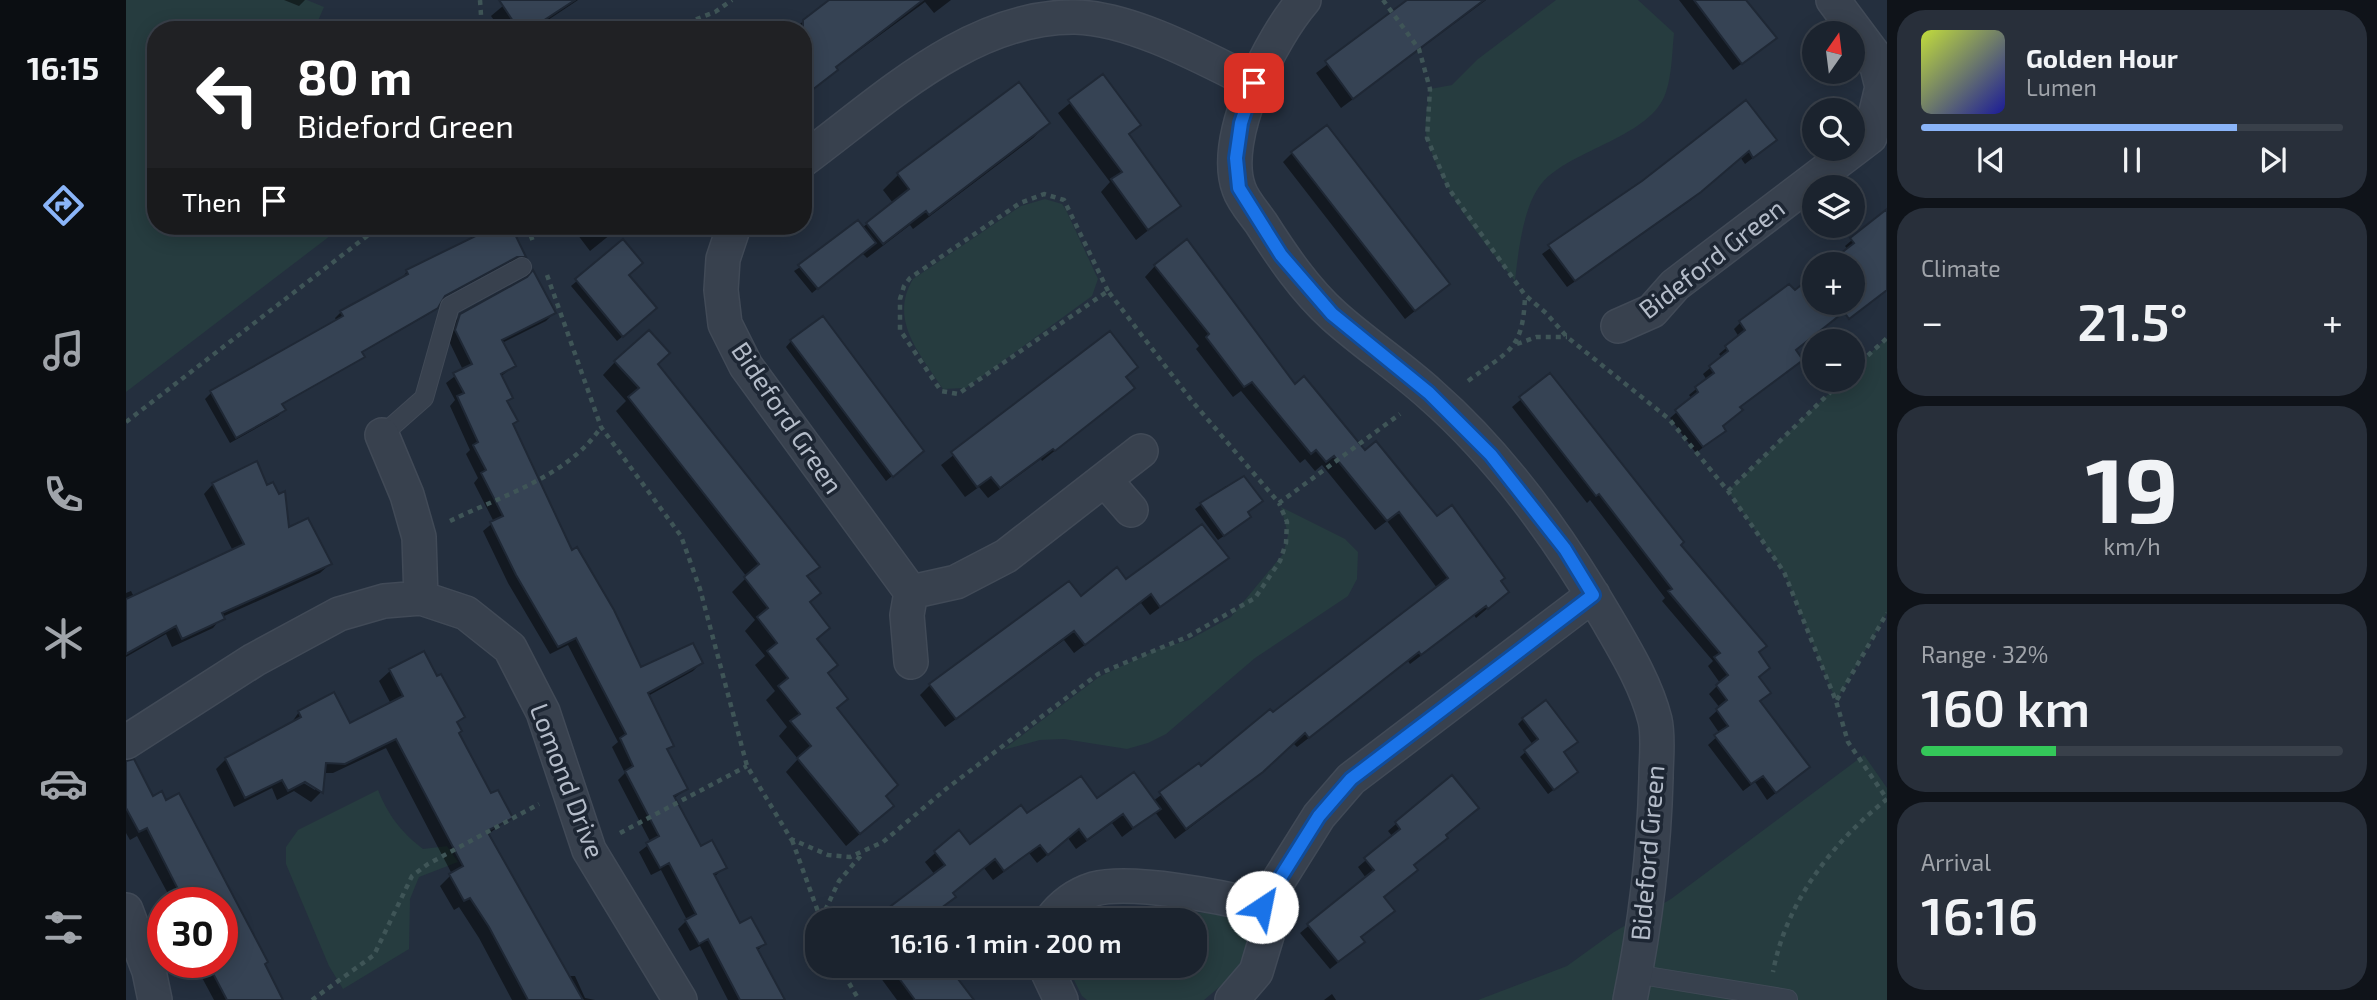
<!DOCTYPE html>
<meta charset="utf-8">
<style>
:root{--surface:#1b232e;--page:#282f3a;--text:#f1f3f6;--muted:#a0a4aa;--line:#39404a;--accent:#8ab4f8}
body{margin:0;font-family:"Exo 2",sans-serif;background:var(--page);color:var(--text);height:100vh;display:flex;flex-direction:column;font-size:26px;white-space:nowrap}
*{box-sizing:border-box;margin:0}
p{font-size:23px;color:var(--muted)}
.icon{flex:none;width:38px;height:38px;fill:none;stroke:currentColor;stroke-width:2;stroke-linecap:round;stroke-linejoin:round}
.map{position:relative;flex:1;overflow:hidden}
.details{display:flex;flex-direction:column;gap:10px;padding:10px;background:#0f1319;width:490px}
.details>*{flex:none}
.top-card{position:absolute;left:21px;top:21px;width:665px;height:214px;border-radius:28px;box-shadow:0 4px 18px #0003,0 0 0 2px var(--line);background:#202124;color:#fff;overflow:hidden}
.needle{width:46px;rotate:14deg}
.fabs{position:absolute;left:1676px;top:21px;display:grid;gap:14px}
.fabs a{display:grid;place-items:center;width:63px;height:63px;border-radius:50%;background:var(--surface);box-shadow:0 4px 18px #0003,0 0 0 2px var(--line);font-size:35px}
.speed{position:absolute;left:21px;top:887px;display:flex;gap:14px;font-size:35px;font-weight:700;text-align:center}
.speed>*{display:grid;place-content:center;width:91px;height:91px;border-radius:50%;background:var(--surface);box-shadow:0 4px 18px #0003,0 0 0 2px var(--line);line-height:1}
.speed .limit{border:10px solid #d22;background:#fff;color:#111}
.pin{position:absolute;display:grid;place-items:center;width:60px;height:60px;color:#fff;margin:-30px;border-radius:14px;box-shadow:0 4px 10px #0006}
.me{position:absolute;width:77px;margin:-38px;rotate:34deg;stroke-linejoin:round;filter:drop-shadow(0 0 5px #0008)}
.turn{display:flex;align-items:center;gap:24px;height:147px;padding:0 35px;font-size:32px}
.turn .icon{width:91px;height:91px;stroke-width:2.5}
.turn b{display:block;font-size:49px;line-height:60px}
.then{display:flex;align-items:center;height:66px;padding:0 35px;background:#0003;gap:14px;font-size:26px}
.big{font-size:52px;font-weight:600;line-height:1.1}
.details .tile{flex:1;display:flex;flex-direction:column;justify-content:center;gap:10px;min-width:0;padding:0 24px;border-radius:28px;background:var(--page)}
.details .dial{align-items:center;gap:0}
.dial b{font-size:91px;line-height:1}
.song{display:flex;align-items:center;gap:21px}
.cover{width:84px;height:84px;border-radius:10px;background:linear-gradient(135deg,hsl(70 70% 55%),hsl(240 70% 35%))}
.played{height:7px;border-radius:4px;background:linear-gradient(90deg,var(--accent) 75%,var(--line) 75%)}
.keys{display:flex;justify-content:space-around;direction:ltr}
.heat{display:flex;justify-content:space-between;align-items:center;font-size:38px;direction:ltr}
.charge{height:10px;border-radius:5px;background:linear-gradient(90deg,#34c759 32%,var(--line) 0)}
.trip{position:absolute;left:679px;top:908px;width:402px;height:70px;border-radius:28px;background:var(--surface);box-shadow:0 4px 18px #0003,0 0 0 2px var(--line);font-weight:600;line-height:70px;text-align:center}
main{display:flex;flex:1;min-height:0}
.tabs{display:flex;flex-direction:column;width:126px;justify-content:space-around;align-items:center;background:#0b0e12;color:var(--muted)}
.tabs .icon{width:49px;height:49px}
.tabs .on{color:var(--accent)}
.tabs b{font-size:32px;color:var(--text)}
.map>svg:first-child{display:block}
.green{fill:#263c3f}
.shadow{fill:#0007;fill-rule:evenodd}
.building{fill:#364354;stroke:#1f2835;stroke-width:2}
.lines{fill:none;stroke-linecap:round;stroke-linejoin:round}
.lane-casing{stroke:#414a57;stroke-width:20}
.street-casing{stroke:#414a57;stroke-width:36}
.path{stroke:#3f5557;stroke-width:4.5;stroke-dasharray:5 5;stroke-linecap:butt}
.lane{stroke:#38414e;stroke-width:18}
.street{stroke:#38414e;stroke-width:33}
.route-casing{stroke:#114b97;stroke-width:18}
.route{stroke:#1a73e8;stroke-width:12}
.labels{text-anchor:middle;stroke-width:7;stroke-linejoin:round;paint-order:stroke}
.street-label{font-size:26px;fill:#b4bcc9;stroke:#1d2633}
</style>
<main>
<nav class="tabs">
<b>16:15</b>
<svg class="icon on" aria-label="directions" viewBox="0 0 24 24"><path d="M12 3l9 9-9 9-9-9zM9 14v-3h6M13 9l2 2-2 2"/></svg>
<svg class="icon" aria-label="music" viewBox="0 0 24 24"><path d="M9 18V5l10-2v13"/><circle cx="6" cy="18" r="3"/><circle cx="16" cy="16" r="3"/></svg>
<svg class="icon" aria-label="phone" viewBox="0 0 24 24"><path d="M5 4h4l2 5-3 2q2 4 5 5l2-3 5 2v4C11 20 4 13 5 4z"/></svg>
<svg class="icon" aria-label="climate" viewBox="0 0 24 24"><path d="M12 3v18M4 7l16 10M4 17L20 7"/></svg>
<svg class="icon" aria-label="car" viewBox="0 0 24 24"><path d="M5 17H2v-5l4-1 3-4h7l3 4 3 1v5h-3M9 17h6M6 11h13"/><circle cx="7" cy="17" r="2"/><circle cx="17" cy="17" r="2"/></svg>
<svg class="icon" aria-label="filters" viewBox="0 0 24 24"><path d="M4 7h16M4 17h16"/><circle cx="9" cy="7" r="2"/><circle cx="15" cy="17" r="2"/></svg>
</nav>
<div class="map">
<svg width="1761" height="1000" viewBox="0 0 1761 1000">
<rect width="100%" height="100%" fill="#242f3e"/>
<!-- green -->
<path class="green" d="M0 0H181L198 7 188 30H30V226H217L0 392Z
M1430 0H1512L1548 33C1546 52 1546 74 1540 92 1526 137 1445 149 1416 183 1397 205 1392 254 1389 281 1355 239 1316 191 1301 138 1297 123 1302 105 1304 89L1326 85 1352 59Z
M919 199 936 204 940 210 972 279 966 296 840 388 817 389C795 355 762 321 787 279L895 206Z
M1761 338V613L1710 701 1658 572 1602 491 1717 380H1727V369Z
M1155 507 1219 539 1232 552 1231 579 1222 596 1129 658 1040 734 1022 743 1001 749 938 739 914 740 877 750 973 677 1029 650 1063 640 1105 617 1157 554 1162 535Z
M1738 755 1761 788V1000H1352L1441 966 1488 932 1545 899Z
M252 790C262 815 275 832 297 849L321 846 332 862 293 877 284 899 283 949 217 989 203 966 160 864V847L172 830Z
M1000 909 1101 914 1119 927 1121 946 1110 973 1078 1000H961L956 996 941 966H1069V920H957L970 911Z"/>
<!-- shadow -->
<path class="shadow" d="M158 0H179L173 6Z
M384 0H452L407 30H375L365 16Z
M705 0H825L808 13 799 2 709 68 677 97V30H666Z
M1287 0H1360L1215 108 1190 73Z
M1553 0H1619L1641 45 1607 70Z
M976 77 1013 125 1002 136 1053 206 1010 240 975 192 984 182 932 113Z
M893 84 922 123 907 138 787 229 784 225 741 258 736 253 686 293 668 271 736 228 767 203 757 190 772 175Z
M1619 103 1641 147 1619 164 1614 157 1565 200 1441 287 1416 254 1517 182Z
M1166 153 1322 284 1279 319 1157 162Z
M374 226H383L398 256 392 262H383L315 299 303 314 235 353 236 356 230 362 155 405 158 410 152 416 104 443 79 399 85 393 211 321 209 318 215 312 276 279 281 271Z
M445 226H495L464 251Z
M1726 240 1756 281 1668 350 1595 427 1598 431 1570 453 1544 418 1566 399 1563 395 1581 380 1577 374 1596 358 1593 354 1613 337 1608 329 1614 323 1689 303H1727V264H1704L1722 250 1719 246Z
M497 242 501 275 524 313 491 341 445 286Z
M1029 266 1169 386 1311 518 1381 592 1350 618 1348 615 1284 664 1282 661 1171 747 1167 743 1124 782 1049 839 1029 812 996 837 986 823 950 849 942 838 911 863 903 853 867 880 858 868 825 894 828 897 799 920H751L809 875 799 862 832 833 844 847 901 816 971 801H1027L1147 715 1311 588 1261 521 1249 530 1196 465 1189 471 1179 459 1174 463 1115 391 1107 397 1070 349 1073 346 1019 277Z
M428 313 420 321 376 343 388 366 374 377 385 398 380 403 385 425 445 552 514 670 575 663 567 671 522 696 545 746 540 751 560 789 547 799 575 848 599 867 588 877 614 925 638 944 631 951 658 1000H602L574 946 564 951 552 929 561 920 535 870 525 875 513 852 525 843 492 780 499 773 486 747 492 742 442 645 424 654 382 583 357 531 368 522 348 483 352 478 340 454 344 450 324 406 329 400 320 383 337 370 322 339 326 324 335 315Z
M983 333 998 378 1007 388 916 461 915 459 862 498 853 487 839 497 815 465Z
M665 341 790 456 760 481 660 347Z
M489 362 530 364 692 566 680 578 682 603 710 709 766 806 720 846 660 772 672 759 653 736 661 727 640 700 649 691 629 665 639 656 619 631 629 620 606 592 621 577 490 411 500 401 477 375Z
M1424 375 1553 545 1642 668 1632 678 1642 693 1632 703 1682 767 1641 800 1629 782 1617 791 1582 745 1594 734 1583 718 1594 708 1583 694 1594 683 1582 666 1587 661 1536 601 1539 598 1464 500 1461 503 1386 407Z
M87 484 162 530 204 564 194 573 96 617 87 628 46 647 40 634 0 657V593L5 591 8 597 107 551 78 494Z
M1100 486 1120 513 1118 522 1092 540 1069 509Z
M1101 558 1024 615 1015 603 948 653 938 640 819 727 794 695 804 685 1000 582Z
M297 654 337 717 330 723 331 733 364 795 384 818 361 835 441 976H449L459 998 469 1000H386L353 938 333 907 328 910 314 886 326 874 260 748 207 773H197L195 792 185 802 168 791 151 800 146 788 108 807 90 769 100 759 164 725 173 712 224 726 265 704 253 681 264 671ZM173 776 189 786V790L171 779Z
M1397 719 1436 753 1445 777 1422 794 1394 757 1407 745 1392 724Z
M1326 778 1318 836 1256 898 1229 949 1204 969 1174 933 1240 878 1232 867 1267 837 1262 831 1270 824Z
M0 792 26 799 35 793 137 965 147 1000H88L73 972 79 965 78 962H96V903H47L11 836 4 840 0 833Z
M746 966H821L847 1000H771Z
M1206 994 1210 1000H1198Z"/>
<!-- building -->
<path class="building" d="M373 0H449L403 30H393Z
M703 0H797L710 67 712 70 677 97V20Z
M1281 0H1358L1227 99 1199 61Z
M1568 0H1620L1651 38 1616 64Z
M977 74 1015 125 1003 134 1055 206 1022 230 985 179 996 172 942 100Z
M893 82 924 123 803 215 800 211 757 244 740 223 783 189 771 173Z
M1620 100 1651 140 1627 158 1623 151 1575 192 1449 281 1422 245 1516 181Z
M1201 125 1324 284 1289 311 1165 152Z
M1761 209V290L1723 319 1718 312 1670 350 1677 360 1614 407 1617 410 1597 426 1600 431 1577 447 1549 410 1572 392 1569 387 1588 373 1583 366 1602 351 1599 346 1619 330 1613 321 1663 284 1669 290 1689 274V303H1727V264H1701L1728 243 1724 238Z
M732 220 750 243 692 289 672 265Z
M370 226H385L400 257H391L319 296 312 308 236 352 239 357 156 404 160 410 110 438 84 391 217 316 214 311 282 274 280 270Z
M497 239 517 263 503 275 531 308 497 337 449 279Z
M1061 239 1169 384 1178 376 1239 450 1250 441 1311 516 1326 505 1379 578 1375 581 1383 592 1362 609 1360 606 1295 655 1293 652 1183 738 1179 733 1137 772 1060 829 1033 792 1073 763 1075 766 1144 709 1147 712 1322 578 1273 512 1261 521 1208 456 1200 462 1190 450 1185 454 1126 382 1118 387 1080 337 1083 334 1028 265Z
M407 270 430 313 376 340 390 366 375 374 387 398 381 401 392 421 387 424 446 550 451 547 488 610 515 667 567 643 577 663 522 693 548 746 541 749 562 789 548 796 575 846 586 840 601 868 588 874 614 923 625 917 640 944 631 948 659 1000H614L582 939 573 944 559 920 570 914 543 863 534 868 520 843 533 836 499 771 507 766 494 738 500 734 450 638 432 647 390 575 364 522 377 516 355 473 360 470 347 445 352 442 331 396 338 393 327 373 346 364 329 330 334 314 401 277Z
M697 316 798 451 767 477 664 340Z
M523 330 544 353 532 364 694 567 681 576 695 593 684 602 704 628 691 639 712 665 702 673 722 699 711 708 772 785 760 796 768 806 734 834 671 758 685 746 664 721 674 714 652 686 662 678 641 651 651 643 631 617 642 608 618 577 633 564 502 397 513 388 488 361Z
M984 331 1012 367 1000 377 1009 388 929 451 927 449 874 488 865 477 851 487 825 452Z
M1424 373 1558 542 1555 545 1641 646 1633 652 1644 668 1633 677 1645 693 1634 701 1684 767 1650 793 1637 776 1625 784 1588 735 1602 726 1590 709 1601 700 1590 685 1602 675 1588 657 1594 653 1542 591 1546 589 1473 494 1470 496 1393 397Z
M131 461 141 485 147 482 153 494 159 491 163 527 182 518 206 564 96 613 99 619 56 639 50 626 0 654V599L118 544 86 483Z
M1118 476 1137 501 1122 512 1125 517 1098 536 1074 503Z
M1076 524 1103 558 1034 607 1025 594 959 645 948 631 830 719 803 684 943 581 955 596 991 567 1000 579Z
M298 651 311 676 315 674 339 717 331 722 336 731 333 733 365 793 372 790 387 818 361 831 457 1000H402L363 927 344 898 338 901 323 874 337 866 270 739 219 764 200 763 197 793 179 782 162 791 156 780 119 798 99 758 175 717 172 711 208 692 224 723 277 696 263 669Z
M1420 700 1452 742 1438 752 1452 772 1428 790 1398 750 1412 739 1396 718Z
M8 759 27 796 36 791 40 800 53 793 142 962 139 964 157 1000H101L81 962H96V903H59L21 828 13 832 0 808V761Z
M1008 772 1035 809 1007 828 997 814 961 840 953 829 922 855 914 845 878 871 869 859 827 893 830 897 799 920H764L757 912 819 865 808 851 833 830 844 844 895 805 901 813 955 776 971 798Z
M1326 775 1353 808 1320 835 1322 838 1288 865 1292 870 1258 897 1269 911 1235 937 1239 942 1212 962 1181 924 1248 870 1238 858 1274 829 1269 822Z
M764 966H822L848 1000H789Z"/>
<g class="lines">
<!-- lane casing -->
<g class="lane-casing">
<path id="lane" d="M256 435 298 398 324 306 396 267
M1509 974 1662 999"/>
</g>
<!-- street casing -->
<g class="street-casing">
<path id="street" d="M1178 0C1145 38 1094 138 1113 189 1117 201 1128 213 1135 223 1156 256 1179 290 1208 316 1238 343 1273 366 1304 394 1376 457 1433 537 1481 619 1499 650 1520 684 1529 720 1533 737 1530 760 1530 778 1528 853 1519 927 1504 1000
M677 160C757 101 844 16 949 17 1005 18 1078 58 1128 83
M608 226 597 259 595 290 599 324 620 366 785 592 830 582 880 556 1015 451
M1492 326 1526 311 1549 285 1744 137 1756 87 1748 55 1707 0
M979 480 1005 510
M295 598 340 613 384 648 417 712 463 850 554 1000
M785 662 781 615 785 592
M0 742 128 660 213 614 258 601 295 598 293 537 281 495 256 435
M1136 907 1193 816 1225 779 1467 595
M0 910 23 971 29 1000
M925 920C936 905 949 895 968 889 1006 879 1097 897 1136 907
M919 966 935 1000
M1106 1000 1130 972 1143 929 1136 907"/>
</g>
<!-- path -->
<path class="path" d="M354 0 356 30
M1257 0 1293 49 1304 89 1301 138 1323 189 1399 295 1420 313 1441 337 1543 419 1602 491 1658 572 1710 701 1722 742 1761 799C1706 843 1660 902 1647 972
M542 30 589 12 606 0
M401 226 408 244
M421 275 475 427 555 536 574 589 621 766 665 839 702 855 724 857 757 842 820 789 972 674 1061 637 1129 598 1154 561 1160 543 1161 522 1153 503
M982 291 938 200 918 194 894 203 784 278 778 286 774 299V330L815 391 832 394 982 291 1066 401 1153 503 1274 414
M1391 344 1410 337H1441
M1727 369 1761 338
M1342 381C1383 350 1397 351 1399 296
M0 422 254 226
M1602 491 1717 380
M324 521C375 496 443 476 475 427
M1711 700 1761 613
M494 833 621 766
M666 840 695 920
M695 919 713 881 737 853
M713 966 733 1000
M186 1000 248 955 286 876 302 864 413 804"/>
<!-- lane -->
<use href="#lane" class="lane"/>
<!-- street -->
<use href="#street" class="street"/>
</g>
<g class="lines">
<!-- route casing -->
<g class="route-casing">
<path id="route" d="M1128 83 1115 123 1110 158 1113 188 1155 255 1206 314 1303 393 1365 455 1439 549 1467 595 1225 779 1193 816 1136 907"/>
</g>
<!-- route -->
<use href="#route" class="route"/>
</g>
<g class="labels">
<!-- street labels -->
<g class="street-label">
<text transform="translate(1586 259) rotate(-38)" y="9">Bideford Green</text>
<text transform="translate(661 418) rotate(56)" y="9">Bideford Green</text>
<text transform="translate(441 781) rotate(69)" y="9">Lomond Drive</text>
<text transform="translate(1522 853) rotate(-85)" y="9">Bideford Green</text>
</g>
</g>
</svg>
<div class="fabs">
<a><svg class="needle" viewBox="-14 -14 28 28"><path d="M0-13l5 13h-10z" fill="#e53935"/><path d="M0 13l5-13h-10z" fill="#a0a4aa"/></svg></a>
<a><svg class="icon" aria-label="search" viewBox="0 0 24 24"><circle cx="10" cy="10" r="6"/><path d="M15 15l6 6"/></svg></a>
<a><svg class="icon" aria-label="layers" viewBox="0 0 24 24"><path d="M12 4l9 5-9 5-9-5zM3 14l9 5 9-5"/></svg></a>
<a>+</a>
<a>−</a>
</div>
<div class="speed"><div class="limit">30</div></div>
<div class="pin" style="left:1128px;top:83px;background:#d93025"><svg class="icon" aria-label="arrive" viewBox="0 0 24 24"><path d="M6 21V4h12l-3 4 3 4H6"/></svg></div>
<svg class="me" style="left:1136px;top:907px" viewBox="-20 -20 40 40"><circle r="19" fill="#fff"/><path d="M0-13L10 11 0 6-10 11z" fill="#1a73e8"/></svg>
<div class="trip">16:16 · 1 min · 200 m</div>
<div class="top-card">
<div class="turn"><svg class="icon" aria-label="left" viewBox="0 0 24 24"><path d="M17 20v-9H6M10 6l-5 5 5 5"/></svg><div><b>80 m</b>Bideford Green</div></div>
<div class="then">Then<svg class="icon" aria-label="arrive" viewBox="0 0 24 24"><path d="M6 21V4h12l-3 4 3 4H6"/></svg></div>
</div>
</div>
<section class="details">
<div class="tile">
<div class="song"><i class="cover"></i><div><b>Golden Hour</b><p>Lumen</p></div></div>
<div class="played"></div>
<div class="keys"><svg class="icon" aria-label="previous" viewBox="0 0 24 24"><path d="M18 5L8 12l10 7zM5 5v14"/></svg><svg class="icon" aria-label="pause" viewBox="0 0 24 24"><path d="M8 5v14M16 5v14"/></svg><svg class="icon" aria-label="next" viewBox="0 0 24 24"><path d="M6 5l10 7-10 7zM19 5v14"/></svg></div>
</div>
<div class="tile"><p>Climate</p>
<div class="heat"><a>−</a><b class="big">21.5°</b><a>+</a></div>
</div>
<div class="tile dial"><b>19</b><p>km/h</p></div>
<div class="tile"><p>Range · 32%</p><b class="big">160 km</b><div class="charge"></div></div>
<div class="tile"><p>Arrival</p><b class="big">16:16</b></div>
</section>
</main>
